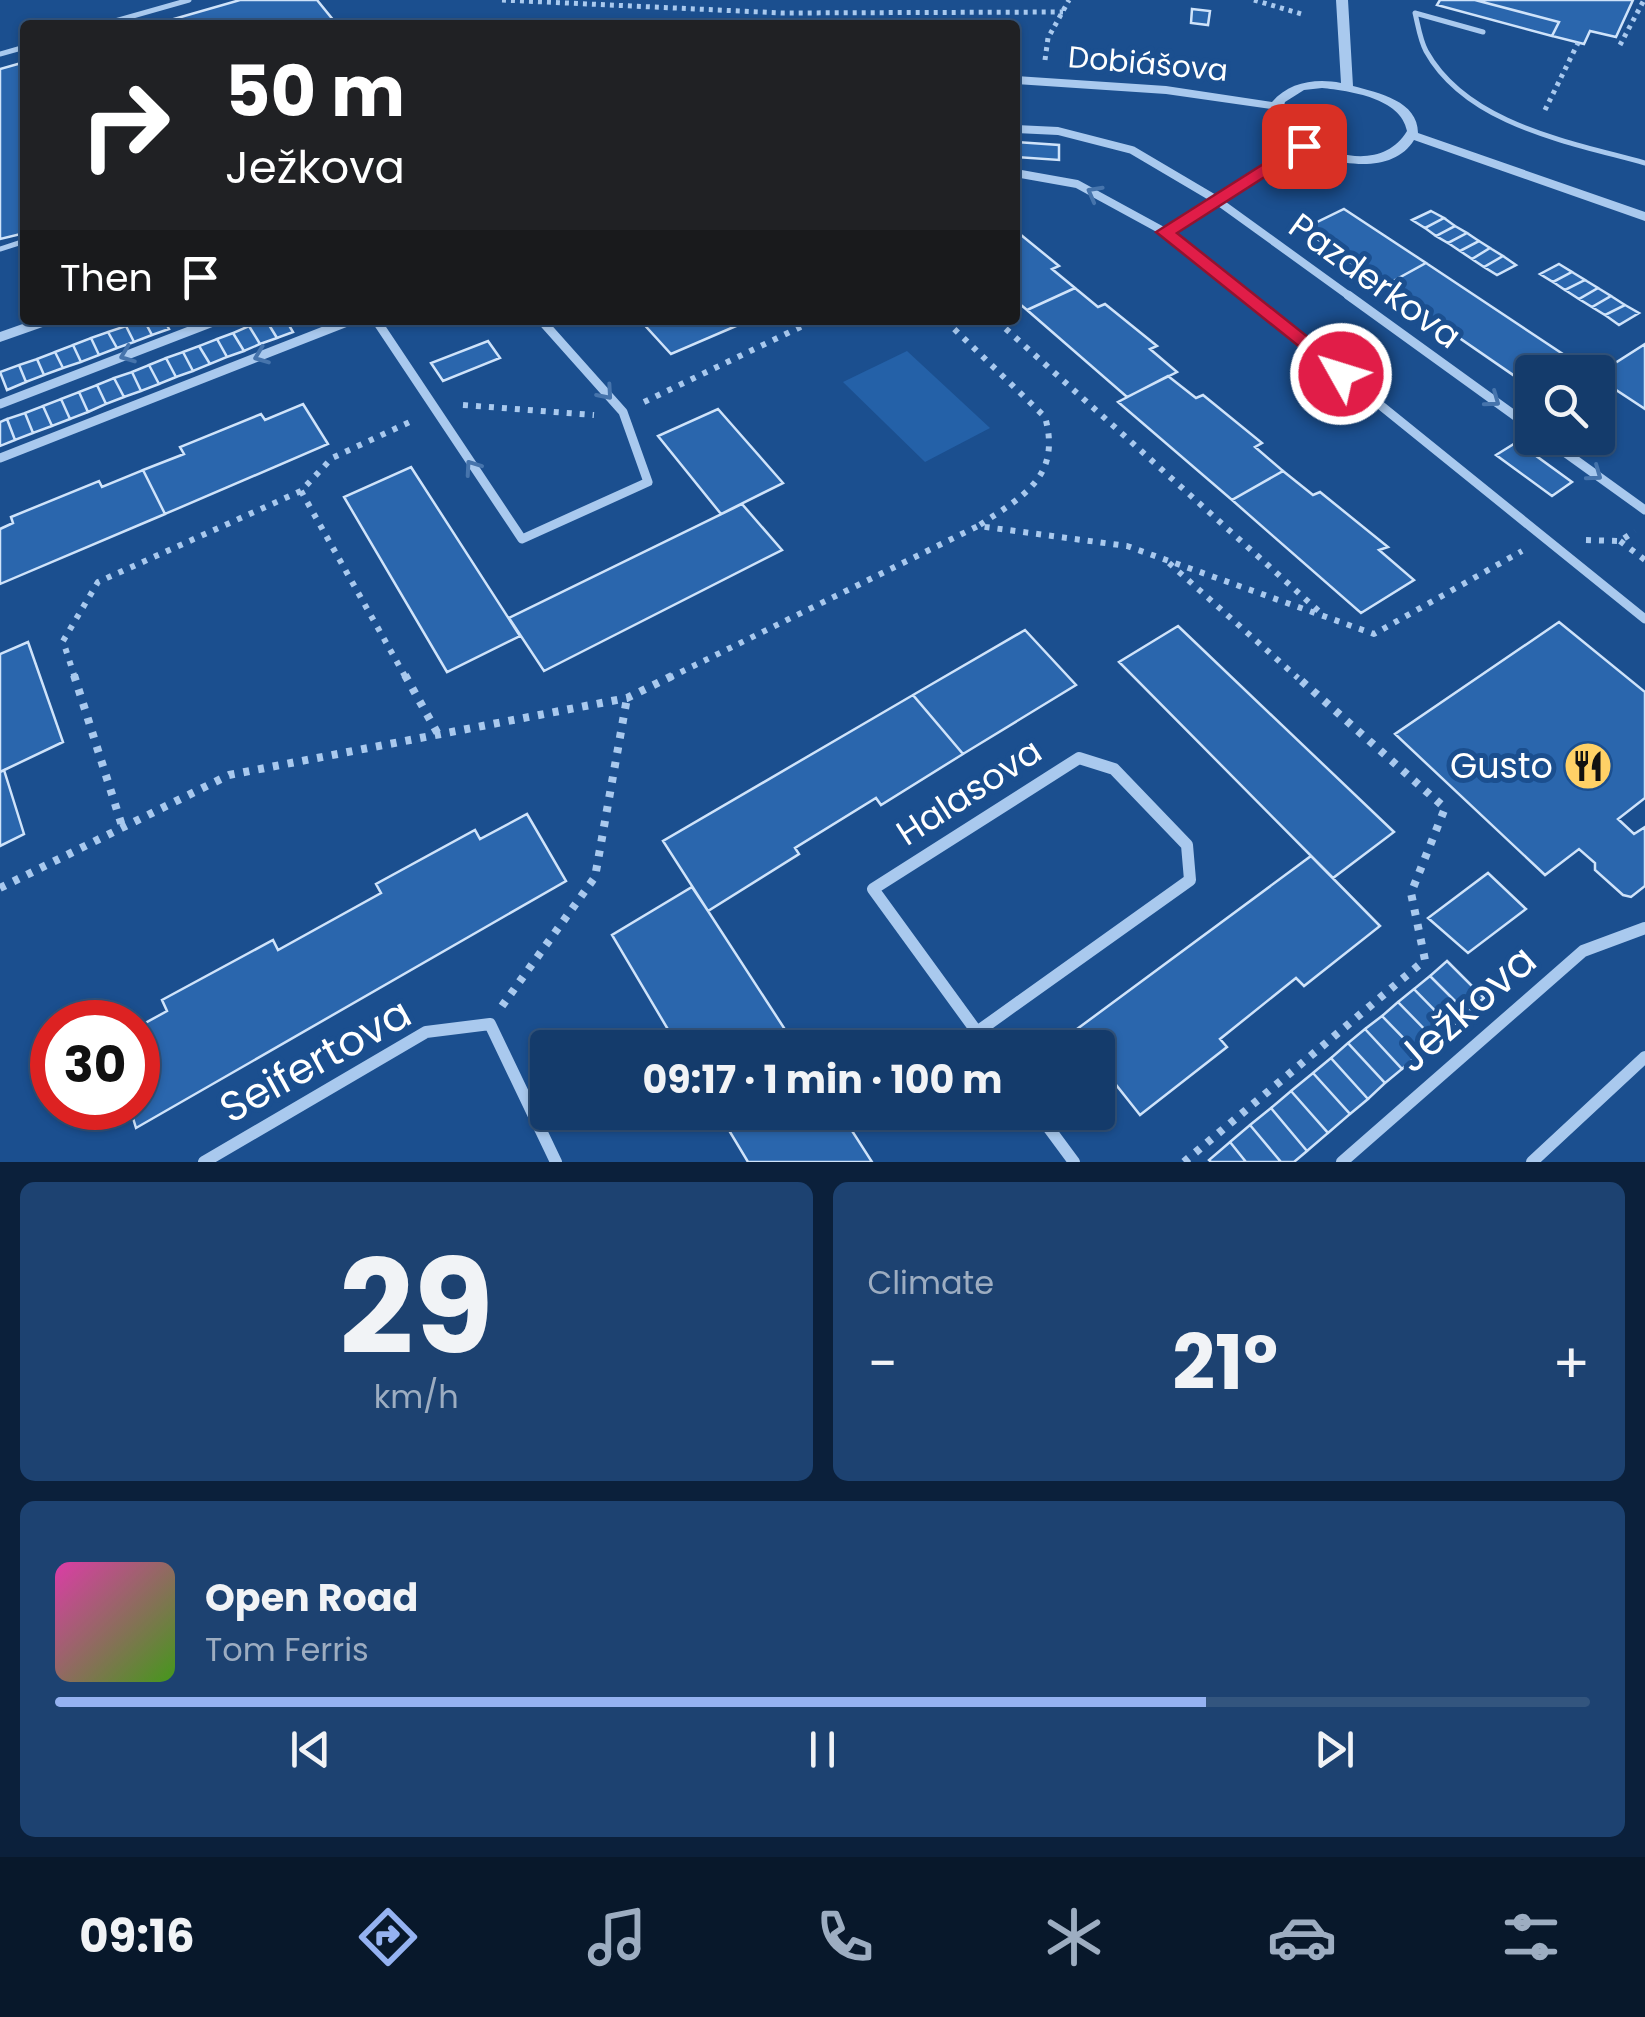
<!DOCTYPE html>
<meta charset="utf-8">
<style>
:root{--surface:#143b6b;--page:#1d4271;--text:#f1f3f6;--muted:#9dadc1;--line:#33557e;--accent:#95b2f1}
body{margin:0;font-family:Poppins,sans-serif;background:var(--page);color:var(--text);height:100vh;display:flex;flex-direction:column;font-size:38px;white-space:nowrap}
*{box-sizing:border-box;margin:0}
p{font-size:32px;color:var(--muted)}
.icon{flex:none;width:55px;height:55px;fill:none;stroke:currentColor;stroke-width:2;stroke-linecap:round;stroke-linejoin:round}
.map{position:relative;height:1162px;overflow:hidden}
.side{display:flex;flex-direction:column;gap:20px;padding:20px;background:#0b203b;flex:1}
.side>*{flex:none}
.guide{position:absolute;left:20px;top:20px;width:1000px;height:305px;border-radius:10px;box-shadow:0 2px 8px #0004,0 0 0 2px var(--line);background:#202124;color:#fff;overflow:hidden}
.controls{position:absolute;left:1515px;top:355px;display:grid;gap:20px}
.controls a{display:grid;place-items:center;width:100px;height:100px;border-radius:10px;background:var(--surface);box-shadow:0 2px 8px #0004,0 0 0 2px var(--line);font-size:50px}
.speed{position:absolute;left:30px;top:1000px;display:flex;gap:20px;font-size:50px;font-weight:700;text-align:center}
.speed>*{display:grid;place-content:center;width:130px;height:130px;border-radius:50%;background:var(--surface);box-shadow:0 2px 8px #0004,0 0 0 2px var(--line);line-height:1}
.speed .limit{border:15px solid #d22;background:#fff;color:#111}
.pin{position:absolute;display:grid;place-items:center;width:85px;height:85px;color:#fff;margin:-42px;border-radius:20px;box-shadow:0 5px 15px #0006}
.me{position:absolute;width:110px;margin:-55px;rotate:309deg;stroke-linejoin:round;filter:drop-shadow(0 0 8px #0008)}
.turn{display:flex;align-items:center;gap:35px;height:210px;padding:0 40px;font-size:45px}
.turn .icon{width:130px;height:130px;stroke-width:2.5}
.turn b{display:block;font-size:70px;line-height:85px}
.then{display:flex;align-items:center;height:95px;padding:0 40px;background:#0003;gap:20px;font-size:38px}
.big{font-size:75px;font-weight:700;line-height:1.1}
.side .card{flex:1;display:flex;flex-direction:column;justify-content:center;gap:15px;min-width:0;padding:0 35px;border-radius:15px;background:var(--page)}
.side .dial{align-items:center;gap:0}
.dial b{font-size:130px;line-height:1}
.song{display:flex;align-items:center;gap:30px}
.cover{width:120px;height:120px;border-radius:15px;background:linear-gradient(135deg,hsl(320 70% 55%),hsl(100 70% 35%))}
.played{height:10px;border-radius:5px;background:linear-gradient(90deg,var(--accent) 75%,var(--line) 75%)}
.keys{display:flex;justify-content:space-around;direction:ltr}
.heat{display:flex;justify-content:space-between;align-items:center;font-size:55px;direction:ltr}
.side .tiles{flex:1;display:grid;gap:20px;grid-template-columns:1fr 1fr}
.card:last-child{grid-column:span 2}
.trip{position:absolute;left:530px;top:1030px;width:585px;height:100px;border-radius:10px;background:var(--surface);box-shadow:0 2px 8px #0004,0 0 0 2px var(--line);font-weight:700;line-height:100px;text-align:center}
.tabs{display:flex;height:160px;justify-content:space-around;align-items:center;background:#08182b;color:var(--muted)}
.tabs .icon{width:70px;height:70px}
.tabs .selected{color:var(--accent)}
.tabs b{font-size:45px;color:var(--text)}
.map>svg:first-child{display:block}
.green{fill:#2461a8}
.building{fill:#2a66ad;stroke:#cfe3fa;stroke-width:2.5}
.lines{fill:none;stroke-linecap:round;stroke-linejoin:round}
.path-far2{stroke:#a9c9ee;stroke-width:5;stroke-dasharray:4 5;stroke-linecap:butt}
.path-far1{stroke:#a9c9ee;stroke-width:6;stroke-dasharray:5 8;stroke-linecap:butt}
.path{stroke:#a9c9ee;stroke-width:8;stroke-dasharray:6 9;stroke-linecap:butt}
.service{stroke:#a9c9ee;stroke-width:5}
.minor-far2{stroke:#a9c9ee;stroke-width:8}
.minor-far1{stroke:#a9c9ee;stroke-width:9}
.minor{stroke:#a9c9ee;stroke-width:12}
.tertiary{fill:#a9c9ee;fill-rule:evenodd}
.oneway{stroke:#4674ac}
.route{fill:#e11d48;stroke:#92132f;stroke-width:2.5}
.labels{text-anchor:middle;stroke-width:10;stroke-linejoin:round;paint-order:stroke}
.far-street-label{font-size:30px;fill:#fff;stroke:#1b4f8f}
.street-label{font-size:35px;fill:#fff;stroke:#1b4f8f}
.poi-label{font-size:35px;fill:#fff;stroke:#1b4f8f;text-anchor:end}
.near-street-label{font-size:42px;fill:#fff;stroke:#1b4f8f}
</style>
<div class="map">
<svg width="1645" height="1162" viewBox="0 0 1645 1162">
<rect width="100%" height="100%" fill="#1b4f8f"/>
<!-- green -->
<path class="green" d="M907 351 990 428 925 462 843 382Z"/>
<!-- building -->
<path class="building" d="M240 0H317L334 21 322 25H153Z
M1440 0H1475L1559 22 1552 36 1437 5Z
M1475 0H1633L1616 37 1590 31 1584 44 1552 36 1559 22Z
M1192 9 1210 11 1208 25 1191 23Z
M25 62V233L0 239V69Z
M1015 142 1059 145V160L1015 157Z
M1344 209 1426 263 1384 286 1303 229Z
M1431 211 1444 218 1425 228 1412 220Z
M1444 218 1455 226 1436 236 1425 228Z
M1455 226 1467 233 1448 243 1436 236Z
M1015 230 1059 266 1052 269 1075 288 1027 310 1015 300Z
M1467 233 1479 241 1460 251 1448 243Z
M1479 241 1490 248 1472 259 1460 251Z
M1490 248 1503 256 1484 267 1472 259Z
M1503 256 1516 265 1497 275 1484 267Z
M1426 263 1590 372H1532V388L1384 286Z
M1559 264 1572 272 1553 282 1540 274Z
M1572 272 1585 280 1565 290 1553 282Z
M1585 280 1598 288 1579 299 1565 290Z
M1075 288 1098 307 1105 304 1157 346 1150 349 1177 372 1127 397 1027 310Z
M1598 288 1611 296 1592 307 1579 299Z
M1611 296 1625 305 1605 315 1592 307Z
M1625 305 1639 313 1619 325 1605 315Z
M144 320 152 335 134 342 126 326Z
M144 320H164L169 329 152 335Z
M266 320H286L293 332 277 338Z
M266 320 277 338 260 344 249 326Z
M640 320H750L671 354Z
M126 326 134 342 117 348 108 332Z
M249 326 260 344 244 351 233 333Z
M108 332 117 348 99 355 91 338Z
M233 333 244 351 227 357 217 339Z
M91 338 99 355 81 362 73 345Z
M217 339 227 357 210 364 199 346Z
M488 341 500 358 443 381 431 363Z
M1645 344V409L1598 378V374Z
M73 345 81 362 63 368 55 352Z
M199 346 210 364 193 371 183 352Z
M55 352 63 368 44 375 37 359Z
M183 352 193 371 176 377 166 358Z
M166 358 176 377 159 384 149 365Z
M37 359 44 375 26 382 19 365Z
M19 365 26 382 7 390 0 372Z
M149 365 159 384 141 391 132 372Z
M132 372 141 391 124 397 114 378Z
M1168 376 1196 398 1203 395 1262 443 1255 447 1283 471 1232 500 1118 402Z
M114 378 124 397 106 404 97 385Z
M97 385 106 404 88 412 79 392Z
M79 392 88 412 70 419 61 399Z
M61 399 70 419 52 426 43 406Z
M303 404 328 444 165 514 143 470 184 454 180 447 261 414 265 420Z
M43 406 52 426 33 433 25 413Z
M718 409 783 483 721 514 658 436Z
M25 413 33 433 15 440 7 419Z
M7 419 15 440 0 446V422Z
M1517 442 1572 482 1552 496 1496 455Z
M411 467 520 636 447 672 344 497Z
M143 470 165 514 0 584V529L13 523 11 517 99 481 102 487Z
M1283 471 1313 495 1320 492 1388 547 1379 550 1414 580 1361 613 1232 500Z
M742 504 782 550 544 671 509 618Z
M1559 622 1645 692V798L1618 819 1634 834 1645 827V886L1631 897 1623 895 1595 870V863L1579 849 1545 875 1395 734Z
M1178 626 1394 832 1333 878 1119 662Z
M1025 630 1076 685 963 754 913 695Z
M28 642 63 742 0 772V654Z
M913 695 963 754 881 805 876 798 795 848 799 854 708 911 663 841Z
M4 770 24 834 0 846V772Z
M527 814 566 881 136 1128 130 1108H138V1027L167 1011 162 1000 273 940 278 950 381 893 376 884 475 830 480 839Z
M1311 856 1380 926 1304 986 1296 978 1220 1039 1227 1047 1140 1115 1098 1062V1048H1086L1073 1032Z
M1488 873 1526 909 1468 953 1428 918Z
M692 887 708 911 797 1048H679L612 935Z
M1447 961 1484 998 1467 1013 1430 976Z
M1430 976 1467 1013 1451 1027 1414 989Z
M1414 989 1451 1027 1436 1041 1398 1002Z
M1398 1002 1436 1041 1419 1054 1382 1016Z
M1382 1016 1419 1054 1402 1069 1365 1029Z
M1365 1029 1402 1069 1385 1083 1348 1043Z
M1348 1043 1385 1083 1368 1099 1331 1058Z
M1331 1058 1368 1099 1350 1114 1313 1073Z
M1313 1073 1350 1114 1328 1133 1291 1091Z
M1291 1091 1328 1133 1307 1151 1271 1108Z
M1271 1108 1307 1151 1294 1162H1281L1250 1125Z
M718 1112H840L872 1162H748Z
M1250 1125 1281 1162H1246L1230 1142Z
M1230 1142 1246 1162H1211L1209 1160Z"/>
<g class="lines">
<!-- path-far2 -->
<path class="path-far2" d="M502 0 782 13 1063 12
M1254 0 1305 15
M1620 45 1644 0
M1045 60 1048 38 1069 0
M1545 110 1578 43"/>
<!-- path-far1 -->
<path class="path-far1" d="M945 320 1045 417C1062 477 1022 497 978 526
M996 320 1322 614
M644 402 815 320
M463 405 594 415
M301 491 406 678
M1586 540 1620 541 1635 531
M1620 541 1645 560
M1169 563 1298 678
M75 678 63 641 98 582 301 491 332 458 414 420
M669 678 978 526 1127 546 1374 634 1522 551"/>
<!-- path -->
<path class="path" d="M74 675 123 829
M405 675 438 734
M0 888 229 775 627 698 674 675
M502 1006 595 877 627 698
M1184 1162 1425 960 1411 893 1445 808 1295 675"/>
<!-- service -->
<path class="service" d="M101 25 189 0
M1483 32 1415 13C1418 25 1420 40 1426 51 1467 125 1570 142 1645 163
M0 54 25 47
M0 249 25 241"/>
<!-- minor-far2 -->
<path class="minor-far2" d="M1015 129 1058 131 1132 150 1215 199 1352 298
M1015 173 1077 184 1165 232
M1247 298 1165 232 1304 146"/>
<!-- minor-far1 -->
<path class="minor-far1" d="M1244 295 1645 619
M1348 295 1532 428
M376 320 522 539 648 482 623 412 541 320
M0 404 218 320
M1545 438 1645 510
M0 458 352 320"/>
<!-- minor -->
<path class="minor" d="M1079 758 1114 769 1187 845 1190 880 977 1032 873 889Z
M977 1032 989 1048
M1037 1112 1074 1162
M204 1162 426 1032 490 1024 556 1162
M1342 1162 1583 951 1645 928
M1532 1162 1645 1057"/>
<!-- tertiary -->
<path class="tertiary" d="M1336 0H1348L1353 86C1379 93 1418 101 1418 133L1645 212V221L1414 140C1391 178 1327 164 1296 145 1284 137 1277 127 1269 116L1271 109 1166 94 1015 84V76L1166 86 1272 102C1289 82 1316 78 1341 83ZM1322 88C1350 91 1401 98 1407 131 1379 178 1307 151 1281 116L1285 102 1304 90Z
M34 320H56L54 323 0 342V332Z"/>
</g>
<!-- one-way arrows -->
<defs><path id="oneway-chevron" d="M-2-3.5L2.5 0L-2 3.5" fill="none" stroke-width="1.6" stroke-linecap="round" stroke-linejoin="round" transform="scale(2.5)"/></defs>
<g class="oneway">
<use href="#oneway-chevron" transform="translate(1094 193) rotate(-151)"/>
<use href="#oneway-chevron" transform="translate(127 355) rotate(159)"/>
<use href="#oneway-chevron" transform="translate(261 356) rotate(159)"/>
<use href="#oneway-chevron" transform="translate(606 393) rotate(49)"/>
<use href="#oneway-chevron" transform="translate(1493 400) rotate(36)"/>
<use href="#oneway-chevron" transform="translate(472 467) rotate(-125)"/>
<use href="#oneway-chevron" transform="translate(1595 474) rotate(36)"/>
</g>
<!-- route -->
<path class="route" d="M1298 142 1313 146 1177 233 1348 369 1351 374 1341 380 1156 232Z"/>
<!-- icons -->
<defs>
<g id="restaurant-disc" transform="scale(2.5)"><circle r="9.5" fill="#ffd166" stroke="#1b4f8f"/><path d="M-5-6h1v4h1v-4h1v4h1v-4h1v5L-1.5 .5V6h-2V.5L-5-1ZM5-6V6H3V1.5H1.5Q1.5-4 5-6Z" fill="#111"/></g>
</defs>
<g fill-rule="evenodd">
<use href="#restaurant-disc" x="1588" y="766"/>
</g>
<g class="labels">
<!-- far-street labels -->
<g class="far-street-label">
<text transform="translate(1148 64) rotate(5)" y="10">Dobiášova</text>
</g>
<!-- street labels -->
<g class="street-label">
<text transform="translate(1375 281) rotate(36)" y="12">Pazderkova</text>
<text transform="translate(969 792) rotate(-33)" y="12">Halasova</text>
</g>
<!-- poi labels -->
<g class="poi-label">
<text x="1553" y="778">Gusto</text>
</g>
<!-- near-street labels -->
<g class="near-street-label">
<text transform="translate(1466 1008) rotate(-41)" y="15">Ježkova</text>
<text transform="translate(315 1060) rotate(-29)" y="15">Seifertova</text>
</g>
</g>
</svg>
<div class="controls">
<a><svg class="icon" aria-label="search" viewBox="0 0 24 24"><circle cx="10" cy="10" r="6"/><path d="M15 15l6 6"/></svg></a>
</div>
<div class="speed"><div class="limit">30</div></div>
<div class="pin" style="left:1304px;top:146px;background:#d93025"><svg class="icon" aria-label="arrive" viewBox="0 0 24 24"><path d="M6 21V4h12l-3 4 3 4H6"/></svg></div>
<svg class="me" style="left:1341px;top:374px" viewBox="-20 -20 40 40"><circle r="17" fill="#e11d48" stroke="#fff" stroke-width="3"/><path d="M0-11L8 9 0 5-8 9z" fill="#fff"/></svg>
<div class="trip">09:17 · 1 min · 100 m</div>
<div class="guide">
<div class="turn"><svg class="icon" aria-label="right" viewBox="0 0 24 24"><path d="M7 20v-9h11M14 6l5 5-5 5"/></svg><div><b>50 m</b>Ježkova</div></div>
<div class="then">Then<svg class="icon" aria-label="arrive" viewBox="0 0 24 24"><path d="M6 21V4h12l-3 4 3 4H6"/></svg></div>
</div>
</div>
<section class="side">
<div class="tiles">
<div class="card dial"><b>29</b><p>km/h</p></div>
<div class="card"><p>Climate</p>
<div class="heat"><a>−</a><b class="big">21°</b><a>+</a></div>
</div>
<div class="card">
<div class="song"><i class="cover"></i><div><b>Open Road</b><p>Tom Ferris</p></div></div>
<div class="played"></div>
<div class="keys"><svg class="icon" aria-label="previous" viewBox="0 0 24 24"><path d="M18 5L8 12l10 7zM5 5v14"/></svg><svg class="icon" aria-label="pause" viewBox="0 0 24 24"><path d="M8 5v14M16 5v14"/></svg><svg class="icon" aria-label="next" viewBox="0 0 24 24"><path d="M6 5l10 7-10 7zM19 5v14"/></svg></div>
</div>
</div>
</section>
<nav class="tabs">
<b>09:16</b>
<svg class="icon selected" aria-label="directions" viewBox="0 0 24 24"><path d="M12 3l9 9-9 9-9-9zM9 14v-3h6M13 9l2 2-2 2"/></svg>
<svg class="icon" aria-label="music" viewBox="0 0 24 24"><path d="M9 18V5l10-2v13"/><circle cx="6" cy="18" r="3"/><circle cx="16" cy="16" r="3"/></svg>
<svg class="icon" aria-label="phone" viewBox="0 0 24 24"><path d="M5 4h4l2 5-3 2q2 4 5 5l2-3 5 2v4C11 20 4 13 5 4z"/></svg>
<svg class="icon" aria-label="climate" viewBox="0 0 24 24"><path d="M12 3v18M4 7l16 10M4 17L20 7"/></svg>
<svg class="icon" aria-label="car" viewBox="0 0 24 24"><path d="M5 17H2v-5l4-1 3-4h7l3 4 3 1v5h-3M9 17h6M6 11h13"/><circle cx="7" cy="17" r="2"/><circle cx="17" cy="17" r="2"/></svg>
<svg class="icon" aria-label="filters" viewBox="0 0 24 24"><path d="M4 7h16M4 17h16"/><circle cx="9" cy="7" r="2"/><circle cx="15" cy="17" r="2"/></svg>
</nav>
